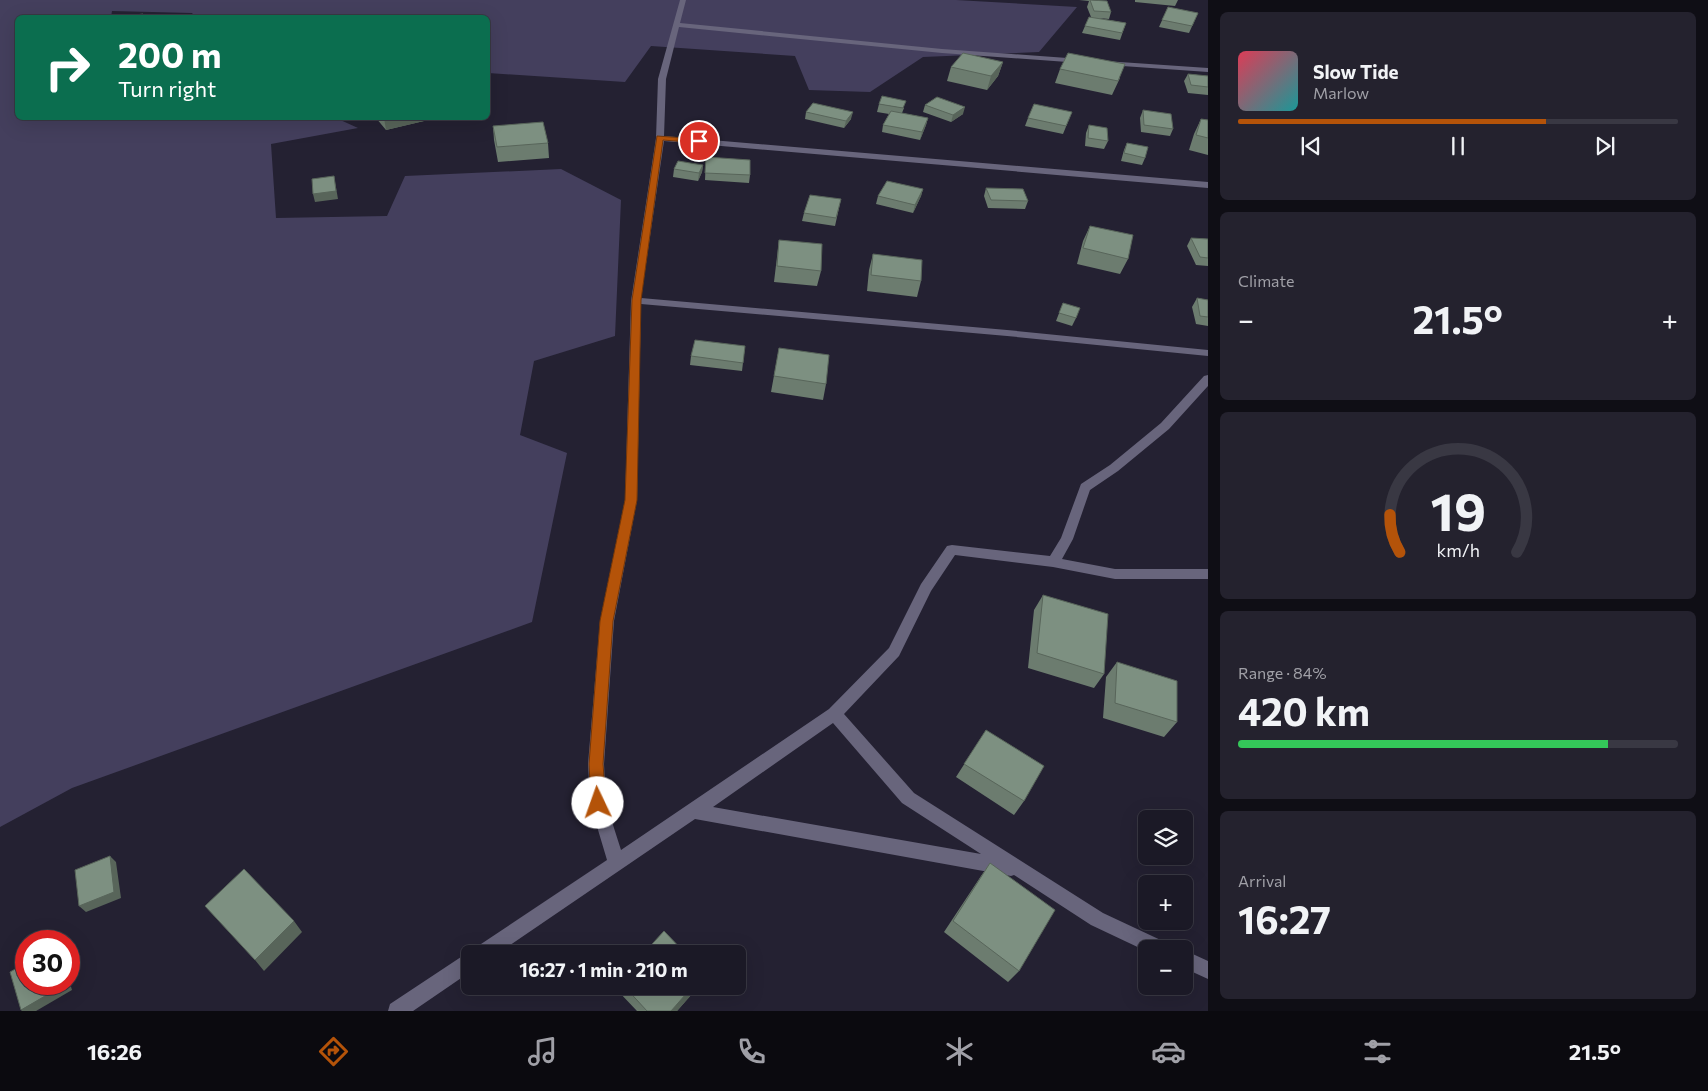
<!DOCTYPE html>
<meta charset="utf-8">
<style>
:root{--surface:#1b1926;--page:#24222e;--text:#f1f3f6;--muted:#a0a0a7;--line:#393843;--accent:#b45309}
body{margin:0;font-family:Commissioner,sans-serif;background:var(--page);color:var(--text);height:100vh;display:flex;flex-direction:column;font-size:19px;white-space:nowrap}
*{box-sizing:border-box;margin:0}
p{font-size:16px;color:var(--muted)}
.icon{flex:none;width:28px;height:28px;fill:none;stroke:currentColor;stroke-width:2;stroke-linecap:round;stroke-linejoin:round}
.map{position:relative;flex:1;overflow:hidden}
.sheet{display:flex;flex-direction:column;gap:12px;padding:12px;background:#0f0e15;width:500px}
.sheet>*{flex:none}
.banner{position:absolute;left:15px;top:15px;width:475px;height:105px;border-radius:8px;box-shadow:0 5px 20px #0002,0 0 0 1px var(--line);background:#0b6e4f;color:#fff;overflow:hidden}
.tools{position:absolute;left:1138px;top:810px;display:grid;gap:10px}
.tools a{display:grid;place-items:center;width:55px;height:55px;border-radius:8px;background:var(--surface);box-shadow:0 5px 20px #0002,0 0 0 1px var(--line);font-size:25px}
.speed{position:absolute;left:15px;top:930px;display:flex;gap:10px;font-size:25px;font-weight:700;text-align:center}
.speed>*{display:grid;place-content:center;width:65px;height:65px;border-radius:50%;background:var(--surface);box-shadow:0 5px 20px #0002,0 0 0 1px var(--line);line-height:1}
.speed .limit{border:8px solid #d22;background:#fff;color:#111}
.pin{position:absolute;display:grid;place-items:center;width:42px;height:42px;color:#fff;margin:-21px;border:2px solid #fff;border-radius:50%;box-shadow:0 1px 5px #0007}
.me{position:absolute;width:55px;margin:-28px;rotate:357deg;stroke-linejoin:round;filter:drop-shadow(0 0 4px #0008)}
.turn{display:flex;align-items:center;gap:18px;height:105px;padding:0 20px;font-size:22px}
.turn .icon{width:65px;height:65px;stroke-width:2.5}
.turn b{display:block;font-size:35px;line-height:42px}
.big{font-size:38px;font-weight:700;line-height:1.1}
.sheet .widget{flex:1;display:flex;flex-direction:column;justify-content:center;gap:8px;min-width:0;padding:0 18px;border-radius:8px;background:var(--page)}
.sheet .dial{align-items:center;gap:0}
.dial svg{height:130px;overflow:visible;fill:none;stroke:var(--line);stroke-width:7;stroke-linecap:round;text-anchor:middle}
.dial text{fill:var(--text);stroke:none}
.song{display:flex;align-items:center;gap:15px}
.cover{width:60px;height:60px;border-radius:8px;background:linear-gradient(135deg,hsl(350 70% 55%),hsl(180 70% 35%))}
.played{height:5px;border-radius:2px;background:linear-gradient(90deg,var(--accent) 70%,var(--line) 70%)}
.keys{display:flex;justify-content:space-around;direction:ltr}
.heat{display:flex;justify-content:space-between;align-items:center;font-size:28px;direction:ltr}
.charge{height:8px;border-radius:4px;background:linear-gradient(90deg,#34c759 84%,var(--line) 0)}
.trip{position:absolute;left:461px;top:945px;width:285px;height:50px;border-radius:8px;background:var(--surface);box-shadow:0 5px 20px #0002,0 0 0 1px var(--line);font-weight:700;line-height:50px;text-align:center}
.menu{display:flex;height:80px;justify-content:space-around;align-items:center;background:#0b0a0f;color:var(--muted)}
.menu .icon{width:35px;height:35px}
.menu .on{color:var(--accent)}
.menu b{font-size:22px;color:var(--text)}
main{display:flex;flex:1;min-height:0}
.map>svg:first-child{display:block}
.green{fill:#443f5d}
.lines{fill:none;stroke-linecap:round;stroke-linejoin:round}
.minor{fill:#68657c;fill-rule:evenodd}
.wall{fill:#6c7c6f}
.shaded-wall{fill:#58655a}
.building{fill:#7d9081;stroke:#58655a}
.route{fill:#b45309;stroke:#753606}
</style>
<main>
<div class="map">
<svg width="1208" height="1011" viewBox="0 0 1208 1011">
<rect width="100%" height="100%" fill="#242132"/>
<!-- green -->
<path class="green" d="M0 0H956L1077 7 1039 52 923 57 870 92 809 90 795 56 651 46 625 82 488 73V18H196L192 13 112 11 111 17 18 18V118H336L358 128 271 144 276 218 387 216 405 176 561 169 621 200 615 336 534 361 520 435 567 453 532 622 72 788 0 827Z"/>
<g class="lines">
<!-- minor -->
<path class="minor" d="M680 0H686L680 23 942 49 1081 59 1085 61 1081 63 942 53 679 27 666 79 664 136 1208 182V188L664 141 641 298 1007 330 1208 350V356L1007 336 641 304 637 500 614 621 604 764 606 803 621 850 829 709 889 648 921 584 947 546 952 545 1050 556 1061 538 1081 484 1110 465 1161 423 1204 376 1208 375V386L1169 429 1118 471 1090 490 1073 539 1062 559 1115 569H1208V579H1115L1053 567 955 555 931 591 899 656 844 714 914 793 1103 913 1167 943 1170 949H1146V951L1091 925 1014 875 1011 876 695 819 497 954H470V972L413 1011H388L390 1004 464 955 472 953 475 948 607 860 590 803 588 764 600 621 625 500 631 301 656 138 658 79ZM833 723 902 803 981 854 713 807Z
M1105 61 1208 68V72L1108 65 1104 63Z
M1184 950 1208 961V979L1184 968Z"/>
</g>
<!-- wall -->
<path class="wall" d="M1079 0H1091L1111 12 1109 19 1098 18 1126 23 1120 40 1082 33 1085 26 1091 17 1087 7 1089 1Z
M1135 0H1178L1175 6 1135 2Z
M1168 7 1198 13 1189 33 1159 27Z
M1003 62 998 76 987 90 947 81 951 67Z
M1060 69 1120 78 1112 95 1055 83Z
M1188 74 1208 76V95L1188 93 1184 81Z
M879 104 904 108 902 113 928 118 926 125 920 140 882 132 883 125 889 114 877 112Z
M925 105 963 114 951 122 923 112Z
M1143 110 1173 129 1170 136 1141 132 1140 118Z
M806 112 851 119 844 128 805 119Z
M1072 112 1063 134 1025 126 1028 118Z
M376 118H424V121L386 130Z
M1201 119 1208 120V155L1189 150 1194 134Z
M1089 125 1108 141 1104 149 1085 146 1086 133Z
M493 126 548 143 549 158 498 162 494 140Z
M1127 143 1145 158 1142 165 1121 161 1124 150Z
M706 157 750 175 749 183 705 180Z
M703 165 702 172 698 181 673 177 674 169Z
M986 188 1028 201 1025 209 988 208 984 196Z
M923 189 921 196 913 213 876 204 878 196Z
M841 199 835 226 802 221 804 213Z
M1090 226 1128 259 1120 274 1077 264 1083 241Z
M1191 238 1208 239V266L1196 265 1187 246Z
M779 240 821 271 817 286 774 282Z
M873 254 921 281 917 297 867 291 869 270Z
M1197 298 1208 300V326L1196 324 1192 307Z
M1063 303 1076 318 1072 326 1056 321Z
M745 346 742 371 690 365 691 356Z
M779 348 826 384 823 400 771 392Z
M1043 595 1104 674 1094 688 1028 668 1034 610Z
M1117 662 1177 722 1164 737 1103 718 1106 677Z
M986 730 1024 801 1014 815 956 777Z
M990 863 1019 971 1008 982 944 932 981 876Z
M618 986H699L677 1011H637L618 991Z"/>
<!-- shaded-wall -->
<path class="shaded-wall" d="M1003 62 998 76 987 90 991 76Z
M965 107 963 114 951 122 953 115Z
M853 112 851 119 844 128 846 121Z
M384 118H424V121L386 130Z
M928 118 926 125 920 140 922 132Z
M703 165 702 172 698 181 699 173Z
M334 176 338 199 315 202 313 194Z
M923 189 921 196 913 213 915 205Z
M110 856 116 862 121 898 86 912 79 906Z
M294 921 302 932 264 971 255 960Z
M69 980 72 990 36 1011H22L21 1010 64 984H69Z
M693 986H699L677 1011H671Z"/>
<!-- building -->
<path class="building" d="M1090 0 1107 1 1111 12 1094 11Z
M1168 7 1198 13 1192 26 1162 20Z
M143 14V18H127L128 16Z
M1089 17 1126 23 1122 33 1085 26Z
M963 53 1003 62 991 76 951 67Z
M1068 53 1125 64 1118 81 1060 69Z
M1188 74 1208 76V87L1191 85Z
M882 96 906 101 903 108 879 104Z
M937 97 965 107 953 115 925 105Z
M813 103 853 112 846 121 806 112Z
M1034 104 1072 112 1066 126 1028 118Z
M1143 110 1171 114 1173 129 1144 125Z
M891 111 928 118 922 132 883 125Z
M1201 119 1208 120V138L1196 135Z
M543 122 548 143 497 147 493 126Z
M1089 125 1107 128 1108 141 1088 138Z
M1127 143 1148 147 1145 158 1124 153Z
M706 157 750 160V175L705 173Z
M678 161 703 165 699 173 674 169Z
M334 176 336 191 313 194 312 179Z
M887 181 923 189 915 205 878 196Z
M986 188 1023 189 1028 201 991 200Z
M810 195 841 199 836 218 804 213Z
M1090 226 1133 235 1128 259 1083 248Z
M1191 238 1208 239V258L1200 257Z
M779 240 822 244 821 271 777 266Z
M873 254 922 260 921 281 871 275Z
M1197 298 1208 300V317L1200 316Z
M1063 303 1080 308 1076 318 1059 313Z
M695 340 745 346 743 363 691 356Z
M779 348 829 355 826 384 774 376Z
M1043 595 1108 614 1104 674 1037 653Z
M1117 662 1177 681V722L1115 703Z
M986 730 1044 766 1024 801 964 764Z
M110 856 114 892 79 906 75 870Z
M990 863 1055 910 1019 971 953 921Z
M244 869 294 921 255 960 205 906Z
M664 931 686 954H643Z
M26 963V984H64V985L21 1010 10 972Z
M624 986H693L671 1011H647Z"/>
<!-- route -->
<path class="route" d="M657 136 699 139 702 141 699 143 663 140 641 300 637 500 613 621 603 764 606 803 603 808 598 810 593 808 591 803 589 764 600 621 625 500 632 300Z"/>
</svg>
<div class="tools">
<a><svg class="icon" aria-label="layers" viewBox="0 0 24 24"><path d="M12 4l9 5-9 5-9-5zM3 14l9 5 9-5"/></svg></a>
<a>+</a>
<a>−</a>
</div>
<div class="speed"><div class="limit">30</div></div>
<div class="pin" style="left:699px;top:141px;background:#d93025"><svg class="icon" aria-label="arrive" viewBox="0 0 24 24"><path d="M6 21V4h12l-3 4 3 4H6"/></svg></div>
<svg class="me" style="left:598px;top:803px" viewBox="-20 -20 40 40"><circle r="19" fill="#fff"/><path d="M0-13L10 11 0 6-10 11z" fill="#b45309"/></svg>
<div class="trip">16:27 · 1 min · 210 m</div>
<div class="banner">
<div class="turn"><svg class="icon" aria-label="right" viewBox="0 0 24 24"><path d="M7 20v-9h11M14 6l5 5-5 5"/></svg><div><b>200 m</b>Turn right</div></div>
</div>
</div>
<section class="sheet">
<div class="widget">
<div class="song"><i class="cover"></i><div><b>Slow Tide</b><p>Marlow</p></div></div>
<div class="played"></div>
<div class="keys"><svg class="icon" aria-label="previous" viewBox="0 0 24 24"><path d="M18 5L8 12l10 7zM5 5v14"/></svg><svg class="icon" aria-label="pause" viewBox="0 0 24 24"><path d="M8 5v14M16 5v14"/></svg><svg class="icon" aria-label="next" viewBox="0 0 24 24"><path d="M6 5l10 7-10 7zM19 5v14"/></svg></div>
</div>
<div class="widget"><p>Climate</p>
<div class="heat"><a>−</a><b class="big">21.5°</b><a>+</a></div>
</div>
<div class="widget dial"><svg viewBox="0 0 100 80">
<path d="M14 69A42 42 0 1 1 86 69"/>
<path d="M14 69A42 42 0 0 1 8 46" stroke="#b45309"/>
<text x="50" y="56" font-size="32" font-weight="700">19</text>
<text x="50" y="72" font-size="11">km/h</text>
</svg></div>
<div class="widget"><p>Range · 84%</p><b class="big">420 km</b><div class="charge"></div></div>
<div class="widget"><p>Arrival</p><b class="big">16:27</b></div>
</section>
</main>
<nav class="menu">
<b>16:26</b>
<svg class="icon on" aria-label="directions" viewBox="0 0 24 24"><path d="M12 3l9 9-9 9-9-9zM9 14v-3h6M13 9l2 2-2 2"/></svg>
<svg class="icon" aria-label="music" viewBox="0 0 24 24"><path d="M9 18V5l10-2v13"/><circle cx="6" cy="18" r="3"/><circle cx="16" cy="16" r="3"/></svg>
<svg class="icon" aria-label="phone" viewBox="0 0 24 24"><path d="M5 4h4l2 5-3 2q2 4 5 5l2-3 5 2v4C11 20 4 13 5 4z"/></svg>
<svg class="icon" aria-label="climate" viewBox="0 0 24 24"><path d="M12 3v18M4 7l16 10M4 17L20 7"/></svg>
<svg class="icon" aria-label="car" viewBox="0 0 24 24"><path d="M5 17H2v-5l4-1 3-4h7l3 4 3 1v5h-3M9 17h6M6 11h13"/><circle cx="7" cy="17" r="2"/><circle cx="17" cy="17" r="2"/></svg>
<svg class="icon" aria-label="filters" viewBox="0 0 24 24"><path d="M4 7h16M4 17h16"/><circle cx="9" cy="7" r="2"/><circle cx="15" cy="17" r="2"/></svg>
<b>21.5°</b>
</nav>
